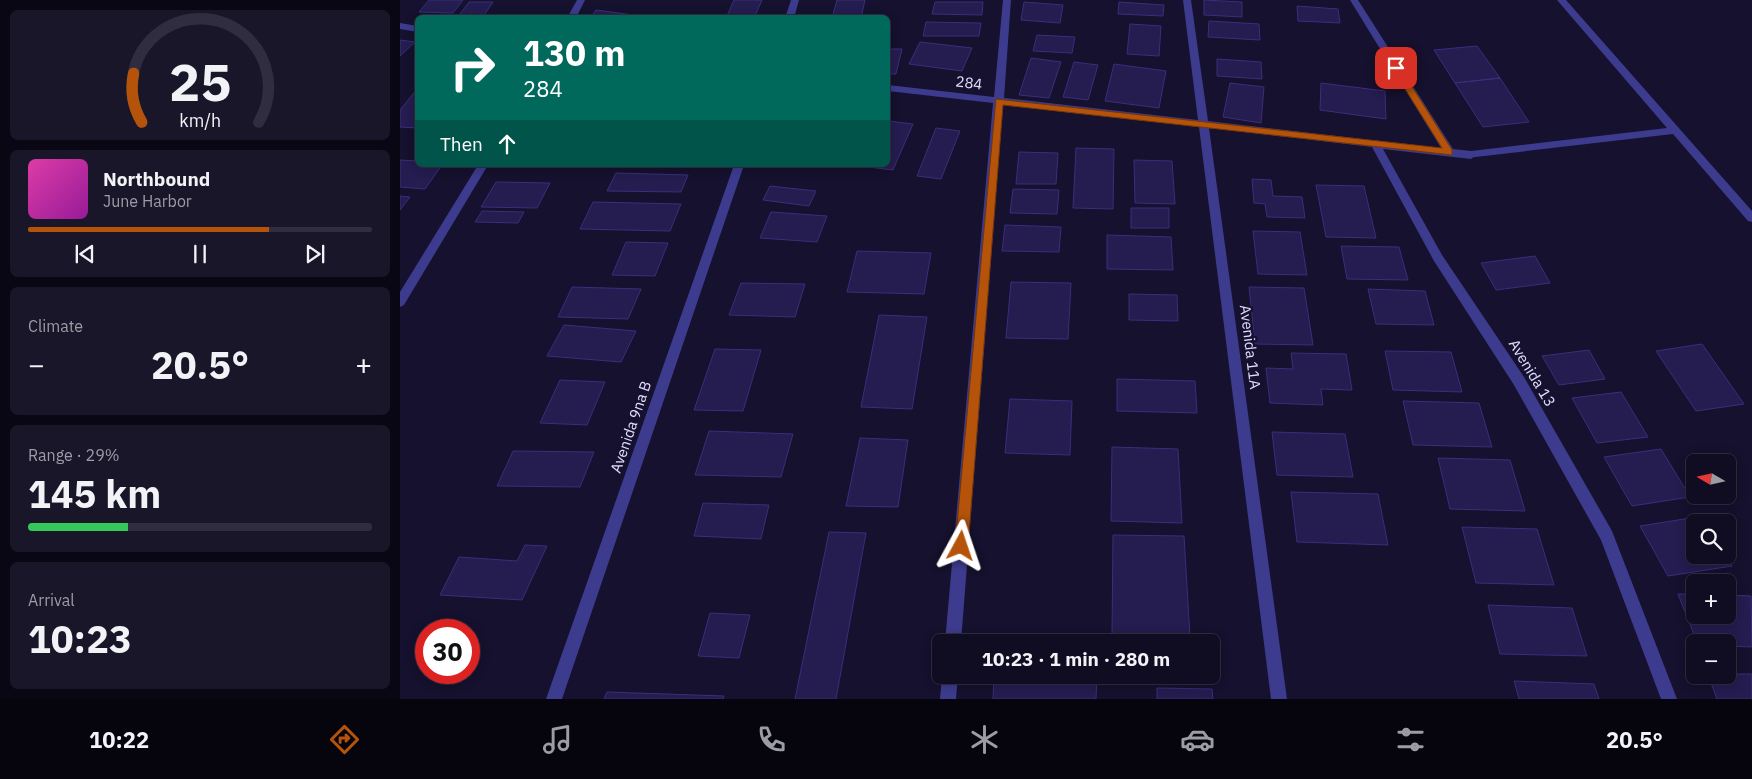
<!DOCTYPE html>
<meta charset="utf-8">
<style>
:root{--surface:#100d22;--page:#19162a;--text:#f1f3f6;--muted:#9c9ca5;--line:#302d40;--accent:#b45309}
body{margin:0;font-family:"IBM Plex Sans",sans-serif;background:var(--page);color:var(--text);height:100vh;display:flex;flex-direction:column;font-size:19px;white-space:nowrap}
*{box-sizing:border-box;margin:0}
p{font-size:16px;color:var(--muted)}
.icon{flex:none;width:28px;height:28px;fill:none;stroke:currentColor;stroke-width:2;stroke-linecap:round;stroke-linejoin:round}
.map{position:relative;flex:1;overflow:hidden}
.drawer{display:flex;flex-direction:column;gap:10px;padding:10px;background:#090713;width:400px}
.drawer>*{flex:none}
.hud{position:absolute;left:15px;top:15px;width:475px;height:152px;border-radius:8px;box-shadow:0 2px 12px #0003,0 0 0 1px var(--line);background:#00695c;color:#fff;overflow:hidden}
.needle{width:32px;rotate:279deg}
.tools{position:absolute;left:1286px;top:454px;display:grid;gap:10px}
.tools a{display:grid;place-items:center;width:50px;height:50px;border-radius:8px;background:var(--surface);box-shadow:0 2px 12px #0003,0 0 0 1px var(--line);font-size:25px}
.speed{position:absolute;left:15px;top:619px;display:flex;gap:10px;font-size:25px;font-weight:700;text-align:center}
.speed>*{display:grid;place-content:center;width:65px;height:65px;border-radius:50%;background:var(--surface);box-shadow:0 2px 12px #0003,0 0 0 1px var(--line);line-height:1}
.speed .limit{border:8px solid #d22;background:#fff;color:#111}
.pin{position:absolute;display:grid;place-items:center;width:42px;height:42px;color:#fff;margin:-21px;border-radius:10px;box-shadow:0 2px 8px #0006}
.me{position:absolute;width:55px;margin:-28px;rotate:5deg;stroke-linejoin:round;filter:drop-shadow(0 0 4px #0008)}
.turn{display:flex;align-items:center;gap:18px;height:105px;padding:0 25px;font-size:22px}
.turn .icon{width:65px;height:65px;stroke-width:2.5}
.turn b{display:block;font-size:35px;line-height:42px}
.then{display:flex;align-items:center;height:48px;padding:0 25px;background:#0003;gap:10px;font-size:19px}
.big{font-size:38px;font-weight:800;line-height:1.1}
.drawer .tile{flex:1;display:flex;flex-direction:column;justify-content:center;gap:8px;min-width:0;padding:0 18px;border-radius:8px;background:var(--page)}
.drawer .dial{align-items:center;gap:0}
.dial svg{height:130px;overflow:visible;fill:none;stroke:var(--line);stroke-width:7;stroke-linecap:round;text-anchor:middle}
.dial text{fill:var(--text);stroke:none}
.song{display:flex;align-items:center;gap:15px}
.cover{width:60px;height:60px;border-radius:8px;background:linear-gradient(135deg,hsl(320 70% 55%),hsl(300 70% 35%))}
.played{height:5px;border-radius:2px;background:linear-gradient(90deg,var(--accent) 70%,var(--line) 70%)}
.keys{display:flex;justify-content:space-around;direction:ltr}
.heat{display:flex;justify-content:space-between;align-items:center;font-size:28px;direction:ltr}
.charge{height:8px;border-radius:4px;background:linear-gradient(90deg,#34c759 29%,var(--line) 0)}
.trip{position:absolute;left:532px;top:634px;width:288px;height:50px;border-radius:8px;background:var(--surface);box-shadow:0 2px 12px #0003,0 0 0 1px var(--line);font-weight:800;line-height:50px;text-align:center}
.tab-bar{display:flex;height:80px;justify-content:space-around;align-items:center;background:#06050e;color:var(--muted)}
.tab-bar .icon{width:35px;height:35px}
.tab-bar .current{color:var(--accent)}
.tab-bar b{font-size:22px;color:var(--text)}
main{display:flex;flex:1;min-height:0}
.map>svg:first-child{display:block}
.building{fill:#251c4f;stroke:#3b2e7c}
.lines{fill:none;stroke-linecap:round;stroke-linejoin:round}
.service{fill:#3c3b8e;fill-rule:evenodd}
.minor{fill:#3c3b8e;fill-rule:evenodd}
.route{fill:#b45309;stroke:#753606}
.labels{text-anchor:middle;stroke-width:5;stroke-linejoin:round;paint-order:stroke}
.street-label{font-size:15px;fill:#e1deff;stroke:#15112e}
</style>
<main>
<section class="drawer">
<div class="tile dial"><svg viewBox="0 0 100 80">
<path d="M14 69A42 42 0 1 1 86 69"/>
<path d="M14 69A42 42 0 0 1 9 39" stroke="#b45309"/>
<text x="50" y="56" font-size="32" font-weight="700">25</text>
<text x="50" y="72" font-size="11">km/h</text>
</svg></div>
<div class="tile">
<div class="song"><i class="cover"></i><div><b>Northbound</b><p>June Harbor</p></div></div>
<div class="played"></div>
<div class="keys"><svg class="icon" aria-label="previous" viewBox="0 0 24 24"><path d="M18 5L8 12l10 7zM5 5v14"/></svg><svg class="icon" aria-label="pause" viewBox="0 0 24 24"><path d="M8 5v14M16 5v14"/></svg><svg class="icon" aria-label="next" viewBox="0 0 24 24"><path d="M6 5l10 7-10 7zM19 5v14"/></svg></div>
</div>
<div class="tile"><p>Climate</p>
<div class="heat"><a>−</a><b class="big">20.5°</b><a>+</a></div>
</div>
<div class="tile"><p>Range · 29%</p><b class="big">145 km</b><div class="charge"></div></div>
<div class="tile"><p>Arrival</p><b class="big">10:23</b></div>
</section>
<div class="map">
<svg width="1352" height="699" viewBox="0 0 1352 699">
<rect width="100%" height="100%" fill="#15112e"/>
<!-- building -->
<path class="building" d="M29 0H63L53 13 19 12Z
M334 0H362L354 18H326Z
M437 0H465L461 18H432Z
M804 0 842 2V17L804 15Z
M69 2H93L82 18H57Z
M535 2H583L582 15 532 14Z
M624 2 663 5 660 23 621 20Z
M719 2 764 5 763 16 718 14Z
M897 6 938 9 940 23 898 21Z
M196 10 256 18H190Z
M101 15 137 16 99 18Z
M809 21 859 24 860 40 808 37Z
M526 22 581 23 579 36H523Z
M730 24 761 26 759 56 727 54Z
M637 35 675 37 672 53 633 51Z
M0 40 15 42 0 56Z
M520 42 572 48 562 71 509 64Z
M1077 46 1100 78 1055 83 1034 50Z
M488 49H502L496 74H488Z
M631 58 661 62 649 98 619 95Z
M817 59 861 62 862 79 817 76Z
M674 62 698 65 688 100 663 97Z
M714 64 766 71 759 108 705 101Z
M1100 78 1129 122 1083 127 1055 83Z
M830 83 864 87 861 123 823 117Z
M921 83 985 91 986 119 920 110Z
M18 88V128L0 127V110Z
M489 121 513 124 493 170 468 167 469 165H488Z
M536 128 560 131 541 179 517 176Z
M676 148 714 149 713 209 673 208Z
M619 152 658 153 656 184H616Z
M0 160 18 161V165H42L25 189 0 187Z
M734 160 772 161 775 204 735 203Z
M216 173 288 175 281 192 207 191Z
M852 179 871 180 873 196 902 197 905 218 867 217 865 204 854 203Z
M96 182 150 183 137 208 81 207Z
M916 185 964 186 976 238 926 237Z
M370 186 416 191 409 206 363 200Z
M613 189 659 190 657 214 610 213Z
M0 196 10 197 0 210Z
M193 202 281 204 270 231 180 229Z
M731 208H769V228H731Z
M82 211 124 212 118 223 75 222Z
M371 212 427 216 417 242 360 238Z
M605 225 661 227 659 252 602 251Z
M853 231 900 232 907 275 858 274Z
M707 235 771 237 773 270 707 269Z
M226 242 268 243 255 276 212 275Z
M941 246 999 247 1008 280 947 279Z
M457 251 531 253 524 294 447 292Z
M1135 256 1150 283 1096 290 1081 263Z
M611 282 671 283 668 339 606 338Z
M341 283 405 284 395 317 329 315Z
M172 287 241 289 228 319 158 317Z
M849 287 904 288 913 345 855 344Z
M968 289 1025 291 1034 325 976 324Z
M729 294 777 295 778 321 729 320Z
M479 315 527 317 512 409 461 407Z
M164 325 236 331 221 362 147 356Z
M1302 344 1344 404 1296 411 1256 351Z
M315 349 361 350 343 411 294 410Z
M1189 350 1205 379 1159 385 1142 356Z
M985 351 1051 352 1062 392 993 390Z
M891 353 946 354 952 390 921 389 923 405 870 403 866 368 893 369Z
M717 379 795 381 797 413 717 411Z
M160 380 205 382 187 425 140 423Z
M1221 392 1248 437 1197 443 1172 398Z
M610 399 672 401 670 455 605 453Z
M1003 401 1079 403 1092 447 1013 445Z
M309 431 393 434 381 477 295 475Z
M872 432 945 434 953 477 877 475Z
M460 438 508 440 498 507 446 506Z
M712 447 778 449 782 523 711 521Z
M1261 449 1290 497 1232 506 1204 457Z
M113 451 194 452 180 487 97 486Z
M1038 458 1110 460 1125 511 1050 509Z
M891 492 978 494 988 545 897 542Z
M303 503 369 505 361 539 294 536Z
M1303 516 1307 522H1295V555H1326L1332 566 1268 576 1240 526Z
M1062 527 1137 529 1154 585 1076 583Z
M429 532 466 533 436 699H395Z
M713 535 784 536 790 637 712 636Z
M125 545 147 546 122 600 40 595 59 557 117 561Z
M1278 594H1295V615H1328V595L1351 596 1352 647 1328 646V642H1297Z
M1088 605 1172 608 1187 656 1100 654Z
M310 613 350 615 339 658 298 656Z
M1328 674H1352V699H1317L1308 675Z
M594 675H697L696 699H593Z
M1114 681 1194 684 1199 699H1119Z
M757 688 812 689 813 699H757Z
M207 692 324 696 323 699H204Z"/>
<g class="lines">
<!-- service -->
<path class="service" d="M1157 0H1166L1352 211V222L1348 221 1273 134 1067 158 1066 155 1071 151 1267 128Z"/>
<!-- minor -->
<path class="minor" d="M177 0H185L176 18H167Z
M391 0H399L394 18H385Z
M603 0H611L604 98 798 120 783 0H791L808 121 1041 148 950 0H958L1053 149 1071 151 1076 155 1071 159 983 149 1042 255 1124 377 1212 531 1277 699H1261L1201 540 1114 385 1034 261 972 147 809 128 887 699H871L799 127 603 105 561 642H545L593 103 488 91V85L594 97Z
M0 23 18 26V32L0 29Z
M78 165H88L4 305 0 307V292Z
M334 165H344L162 699H146Z
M542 675H558L556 699H540Z"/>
</g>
<!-- route -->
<path class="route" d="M993 66H999L1052 150V155L603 105 568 546 566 550 561 552 557 550 555 546 596 99 1042 148 992 68Z"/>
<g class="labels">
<!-- street labels -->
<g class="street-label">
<text transform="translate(569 83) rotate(7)" y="5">284</text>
<text transform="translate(850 347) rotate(83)" y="5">Avenida 11A</text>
<text transform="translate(1132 373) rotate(59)" y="5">Avenida 13</text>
<text transform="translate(231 427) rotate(-71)" y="5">Avenida 9na B</text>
</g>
</g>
</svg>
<div class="tools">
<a><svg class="needle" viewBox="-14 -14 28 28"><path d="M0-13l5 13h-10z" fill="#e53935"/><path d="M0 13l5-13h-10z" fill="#9c9ca5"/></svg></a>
<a><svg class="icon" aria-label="search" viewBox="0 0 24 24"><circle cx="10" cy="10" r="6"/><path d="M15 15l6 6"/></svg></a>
<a>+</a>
<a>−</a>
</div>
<div class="speed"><div class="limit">30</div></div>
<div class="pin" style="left:996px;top:68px;background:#d93025"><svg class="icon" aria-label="arrive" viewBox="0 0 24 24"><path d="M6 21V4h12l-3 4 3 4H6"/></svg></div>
<svg class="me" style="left:561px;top:546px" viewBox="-20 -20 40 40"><path d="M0-17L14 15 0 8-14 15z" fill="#b45309" stroke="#fff" stroke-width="4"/></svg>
<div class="trip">10:23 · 1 min · 280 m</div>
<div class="hud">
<div class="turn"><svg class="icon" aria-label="right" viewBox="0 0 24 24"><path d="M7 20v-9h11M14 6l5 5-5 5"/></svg><div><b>130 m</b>284</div></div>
<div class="then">Then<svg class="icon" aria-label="ahead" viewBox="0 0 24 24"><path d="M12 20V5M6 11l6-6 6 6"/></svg></div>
</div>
</div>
</main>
<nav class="tab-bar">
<b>10:22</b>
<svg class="icon current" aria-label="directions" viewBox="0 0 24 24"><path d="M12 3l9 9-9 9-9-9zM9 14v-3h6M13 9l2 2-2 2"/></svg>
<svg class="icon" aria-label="music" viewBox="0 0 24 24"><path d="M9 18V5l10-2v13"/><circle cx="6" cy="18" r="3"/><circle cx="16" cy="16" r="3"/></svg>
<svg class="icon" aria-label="phone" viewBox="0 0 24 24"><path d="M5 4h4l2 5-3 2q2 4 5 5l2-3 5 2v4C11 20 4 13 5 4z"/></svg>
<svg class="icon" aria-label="climate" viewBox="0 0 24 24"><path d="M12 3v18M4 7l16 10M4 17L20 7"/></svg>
<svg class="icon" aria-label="car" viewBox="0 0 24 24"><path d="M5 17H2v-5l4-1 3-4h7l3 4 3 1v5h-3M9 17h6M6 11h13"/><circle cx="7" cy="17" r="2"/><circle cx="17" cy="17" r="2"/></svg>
<svg class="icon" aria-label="filters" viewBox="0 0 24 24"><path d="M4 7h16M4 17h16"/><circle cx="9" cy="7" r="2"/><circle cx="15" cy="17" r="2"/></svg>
<b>20.5°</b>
</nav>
